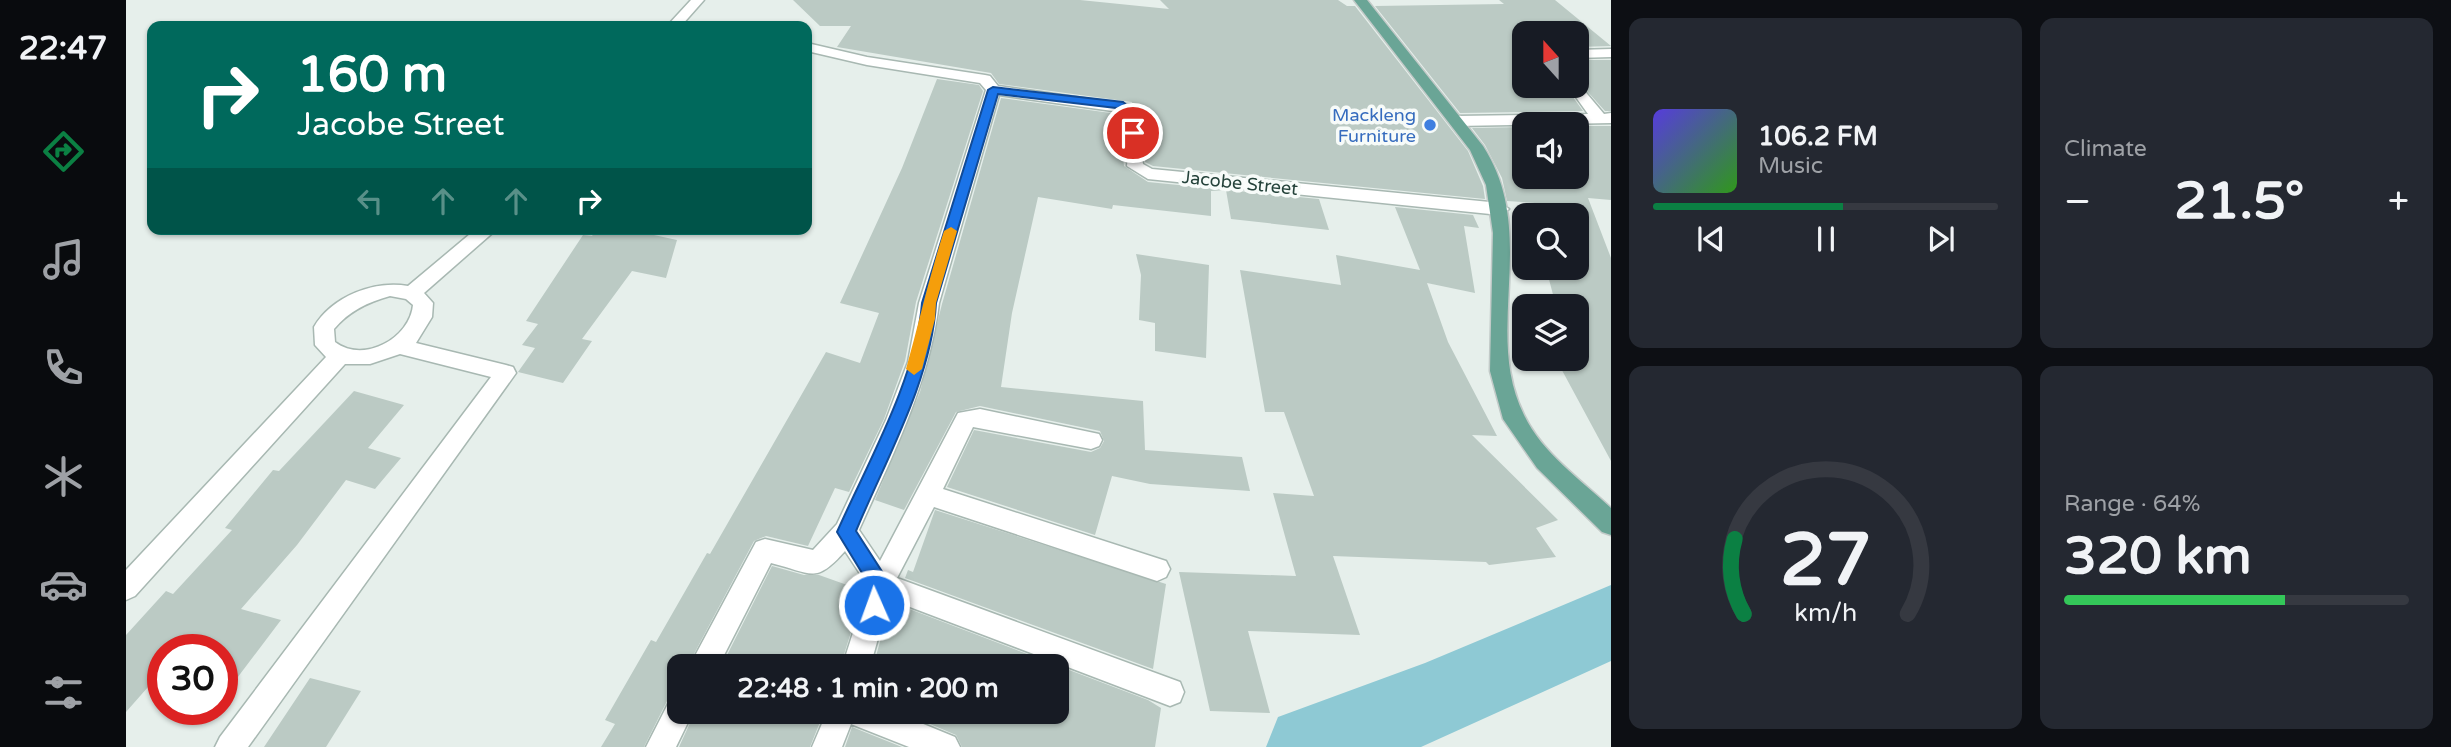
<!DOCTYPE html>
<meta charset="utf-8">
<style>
:root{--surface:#171b24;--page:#242831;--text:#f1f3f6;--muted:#9ea1a6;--line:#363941;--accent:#0b8043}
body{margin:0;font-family:"Varela Round",sans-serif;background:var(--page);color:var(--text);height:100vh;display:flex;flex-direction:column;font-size:26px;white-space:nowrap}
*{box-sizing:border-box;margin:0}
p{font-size:23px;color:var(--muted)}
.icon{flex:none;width:38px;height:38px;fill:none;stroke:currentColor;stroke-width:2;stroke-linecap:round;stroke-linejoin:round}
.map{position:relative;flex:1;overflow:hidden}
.sheet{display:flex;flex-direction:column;gap:18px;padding:18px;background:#0d0f14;width:840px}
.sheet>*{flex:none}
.top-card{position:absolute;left:21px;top:21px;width:665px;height:214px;border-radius:14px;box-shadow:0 2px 5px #0004;background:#00695c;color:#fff;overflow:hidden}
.needle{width:46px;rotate:339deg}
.buttons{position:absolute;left:1386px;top:21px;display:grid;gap:14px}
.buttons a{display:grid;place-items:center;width:77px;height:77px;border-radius:14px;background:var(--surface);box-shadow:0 2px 5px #0004;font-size:35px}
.speed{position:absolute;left:21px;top:634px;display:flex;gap:14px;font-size:35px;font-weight:700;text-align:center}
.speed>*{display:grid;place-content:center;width:91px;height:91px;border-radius:50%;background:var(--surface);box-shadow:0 2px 5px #0004;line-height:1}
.speed .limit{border:10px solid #d22;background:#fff;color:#111}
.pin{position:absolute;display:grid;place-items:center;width:60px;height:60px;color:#fff;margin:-30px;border:4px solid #fff;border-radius:50%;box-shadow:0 2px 7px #0007}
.me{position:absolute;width:77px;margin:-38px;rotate:358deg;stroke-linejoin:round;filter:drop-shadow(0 0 5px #0008)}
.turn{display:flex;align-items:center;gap:24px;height:147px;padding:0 35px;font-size:32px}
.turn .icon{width:91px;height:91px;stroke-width:2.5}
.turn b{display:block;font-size:49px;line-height:60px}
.lanes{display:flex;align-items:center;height:66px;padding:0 35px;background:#0003;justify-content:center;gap:35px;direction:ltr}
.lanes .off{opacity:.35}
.big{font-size:52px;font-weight:700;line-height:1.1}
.sheet .card{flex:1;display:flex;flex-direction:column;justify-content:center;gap:10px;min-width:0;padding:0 24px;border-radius:14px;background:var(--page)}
.sheet .dial{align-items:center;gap:0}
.dial svg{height:182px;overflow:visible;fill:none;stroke:var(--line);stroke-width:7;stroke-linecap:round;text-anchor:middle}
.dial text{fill:var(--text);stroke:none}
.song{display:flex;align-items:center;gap:21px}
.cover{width:84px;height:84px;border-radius:10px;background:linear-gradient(135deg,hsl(250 70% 55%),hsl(110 70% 35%))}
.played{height:7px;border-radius:4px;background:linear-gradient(90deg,var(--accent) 55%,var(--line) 55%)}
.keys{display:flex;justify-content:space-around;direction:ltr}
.heat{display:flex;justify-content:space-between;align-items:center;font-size:38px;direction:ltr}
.charge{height:10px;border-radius:5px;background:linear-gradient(90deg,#34c759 64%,var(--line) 0)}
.sheet .tiles{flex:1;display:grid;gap:18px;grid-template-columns:repeat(2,1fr)}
.trip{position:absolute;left:541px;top:654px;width:402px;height:70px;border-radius:14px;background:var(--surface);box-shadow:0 2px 5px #0004;font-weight:700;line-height:70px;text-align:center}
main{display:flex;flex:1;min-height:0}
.dock{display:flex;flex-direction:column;width:126px;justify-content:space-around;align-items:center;background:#090b0e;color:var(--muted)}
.dock .icon{width:49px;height:49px}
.dock .current{color:var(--accent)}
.dock b{font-size:32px;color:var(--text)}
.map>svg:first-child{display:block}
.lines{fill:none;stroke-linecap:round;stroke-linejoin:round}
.river{fill:#8ec9d4;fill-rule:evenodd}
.building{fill:#bbcac4}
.minor-casing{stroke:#a8b8b2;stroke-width:3}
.major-casing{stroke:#c2cac8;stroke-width:3}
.minor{fill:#fff;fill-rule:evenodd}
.major{fill:#6aa596;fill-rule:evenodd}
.route{fill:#1a73e8;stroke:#114b97;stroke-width:2}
.slow{fill:#f59e0b}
.shop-dot{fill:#3f7fe0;stroke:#f7fbf9;stroke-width:2.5}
.labels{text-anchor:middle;stroke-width:7;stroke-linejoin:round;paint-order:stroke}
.far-shop-label{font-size:18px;fill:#366cbe;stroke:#f7fbf9;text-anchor:end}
.far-street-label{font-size:18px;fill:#24423a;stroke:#f7fbf9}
</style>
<main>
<nav class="dock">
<b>22:47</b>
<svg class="icon current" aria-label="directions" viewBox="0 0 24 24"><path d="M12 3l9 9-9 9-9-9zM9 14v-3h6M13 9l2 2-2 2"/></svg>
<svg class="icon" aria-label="music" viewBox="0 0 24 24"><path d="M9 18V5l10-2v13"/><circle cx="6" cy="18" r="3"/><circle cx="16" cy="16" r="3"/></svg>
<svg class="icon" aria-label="phone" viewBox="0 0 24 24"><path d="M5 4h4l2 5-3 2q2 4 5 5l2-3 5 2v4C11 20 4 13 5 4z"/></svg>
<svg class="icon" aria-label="climate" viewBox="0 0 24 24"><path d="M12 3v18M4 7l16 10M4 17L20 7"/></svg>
<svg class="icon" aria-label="car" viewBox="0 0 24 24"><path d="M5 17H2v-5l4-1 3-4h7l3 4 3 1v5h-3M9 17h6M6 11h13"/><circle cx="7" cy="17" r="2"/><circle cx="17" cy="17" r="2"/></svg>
<svg class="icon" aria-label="filters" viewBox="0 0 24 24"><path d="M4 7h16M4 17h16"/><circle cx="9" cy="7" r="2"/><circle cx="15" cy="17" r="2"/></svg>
</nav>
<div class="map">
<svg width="1485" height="747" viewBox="0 0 1485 747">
<rect width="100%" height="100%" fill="#e6efeb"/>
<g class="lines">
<!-- river -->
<path class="river" d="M1485 585V661L1295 747H1140L1152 717 1299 663Z"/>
</g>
<!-- building -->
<path class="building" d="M667 0H954L1043 9 1034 0H1212L1221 6H1229L1342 151 1357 186 1359 199 1027 166 1019 162 1006 102 873 84 865 73 711 47 725 26H694Z
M1373 0H1429L1485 46 1451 47V33H1398V86H1439L1457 111 1334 113 1249 6 1378 4Z
M1451 60H1485V111H1479L1451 80Z
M811 79 853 85 857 91 790 302 779 361 758 419 723 492 709 488 682 546 640 536 628 541 561 667H553V696L541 701 518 747H475L489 724 479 720 525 640 530 642 581 553 584 554 700 352 734 363 753 313 714 303 776 168Z
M875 98 992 114 998 166 1022 182 1193 199 1203 230 1105 219 1100 190 1085 191V216L987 205 986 209 912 197 886 313 875 387 1017 401 1019 450 1116 457 1124 491 1024 484 986 476 969 535 821 487 848 430 965 452 974 448 978 441 974 431 854 406 830 412 778 510 749 500 794 392 816 304Z
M1451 126H1485V200L1462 198 1485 258V461L1431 361 1451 363V306H1430L1420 268H1451V215H1413L1409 203 1381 201 1376 178 1359 145 1346 128 1398 127V177H1451Z
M1269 207 1347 215 1353 228 1338 226 1349 293 1301 283 1322 342 1371 436 1346 435 1432 520 1410 528 1430 557 1363 565 1360 562 1207 556 1234 635 1122 631 1144 713 1084 711 1053 572 1170 576 1147 493 1188 496 1158 412H1139L1114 270 1215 285 1210 255 1294 270Z
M471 229H532L528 235 551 240 540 278 506 271 456 339 466 341 437 383 392 372 409 348 396 345 412 324 400 321 457 235 466 236Z
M1010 254 1083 265 1080 358 1029 351V323L1013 320 1015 275Z
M228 391 278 405 242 448 275 458 249 489 220 480 171 545 115 609 155 620 96 698V649H37V670L0 712V635L40 591 47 594 106 530 99 528 147 470 153 471Z
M809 510 1040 584 1027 669 779 578 782 570 787 572Z
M646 566 678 575H693L738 591 714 667H595Z
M765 602 1022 700 1035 708 1029 747H836L830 735 776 712H931V667H747Z
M184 678 235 691 200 747H138Z
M569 712H698L684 747H553Z
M726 727 776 747H719Z"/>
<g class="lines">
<!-- minor casing -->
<g class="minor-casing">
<path id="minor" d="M565 0H578L555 26H541Z
M681 43 741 57 859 75 864 76 872 86 1006 105 1017 164 1026 169 1374 203 1383 209 1374 215 1022 179 1001 166 1002 155 994 112 873 95 813 303C803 385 766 456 733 530L754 561 832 413 854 409 973 434 976 440 973 446 965 449 847 427 817 489 1040 561 1044 569 1040 577 1031 581 808 507 771 578 1054 682 1058 692 1054 702 1044 706 763 599 744 667H716L742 586 719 551C689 585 686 573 645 563L592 667H563L630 542 639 539 687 550 711 524 760 420 782 362 793 303 860 90 854 83 741 65 681 51Z
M1485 49V57L1451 58V50Z
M1451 82 1478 114 1485 113V123L1330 126 1322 121 1330 116 1462 114 1442 86H1451Z
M350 229H371L298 293 307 303 306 317 290 343 380 365 387 367 390 373 122 747H89L94 737 365 377 274 354 244 364H219L9 596 0 600V570L200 357 189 345 188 327C206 296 249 280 282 286ZM264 296 280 299 287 305C284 338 238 364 209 342L208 329C223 311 242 302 264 296Z
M553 698V712H567L550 747H520L543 702Z
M701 712H768L829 737 834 747H783L725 724 716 747H686Z"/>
</g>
<!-- major casing -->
<g class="major-casing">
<path id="major" d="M1228 0H1241L1357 146C1414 234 1356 331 1398 415 1416 453 1455 480 1485 508V535L1476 532 1411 468 1377 419 1364 371 1367 233 1360 185 1344 150Z"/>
</g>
<!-- minor -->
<use href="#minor" class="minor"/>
<!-- major -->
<use href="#major" class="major"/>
</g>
<!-- route -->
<path class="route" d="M867 87 997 102 1009 112 1013 133 1003 136 998 113 990 108 872 94 810 303C806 379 759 461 730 531L764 584 755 612 748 614 741 612 739 605 744 586 711 532C742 462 790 379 796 303L862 90Z"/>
<!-- slow -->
<path class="slow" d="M825 227 831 231 810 303 809 319 796 369 788 375 780 369C793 323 803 277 818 231Z"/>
<!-- markers -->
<circle class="shop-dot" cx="1304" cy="125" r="7"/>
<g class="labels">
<!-- far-shop labels -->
<g class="far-shop-label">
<text x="1290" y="121">Mackleng<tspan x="1290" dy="21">Furniture</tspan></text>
</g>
<!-- far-street labels -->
<g class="far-street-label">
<text transform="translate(1114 183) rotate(6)" y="6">Jacobe Street</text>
</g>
</g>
</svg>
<div class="buttons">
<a><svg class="needle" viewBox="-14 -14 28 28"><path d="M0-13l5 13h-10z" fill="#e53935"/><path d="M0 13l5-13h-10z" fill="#9ea1a6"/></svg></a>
<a><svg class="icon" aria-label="sound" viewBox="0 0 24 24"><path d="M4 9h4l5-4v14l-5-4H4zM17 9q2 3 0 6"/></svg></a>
<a><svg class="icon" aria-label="search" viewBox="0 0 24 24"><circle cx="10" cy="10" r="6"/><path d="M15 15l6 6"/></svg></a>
<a><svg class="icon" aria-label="layers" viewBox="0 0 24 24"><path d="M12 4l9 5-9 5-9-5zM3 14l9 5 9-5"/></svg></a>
</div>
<div class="speed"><div class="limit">30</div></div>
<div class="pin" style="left:1007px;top:133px;background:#d93025"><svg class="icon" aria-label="arrive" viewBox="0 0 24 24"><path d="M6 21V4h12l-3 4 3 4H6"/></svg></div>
<svg class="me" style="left:748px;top:605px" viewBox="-20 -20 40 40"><circle r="17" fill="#1a73e8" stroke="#fff" stroke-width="3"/><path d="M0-11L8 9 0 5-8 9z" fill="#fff"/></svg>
<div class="trip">22:48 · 1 min · 200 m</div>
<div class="top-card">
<div class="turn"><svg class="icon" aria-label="right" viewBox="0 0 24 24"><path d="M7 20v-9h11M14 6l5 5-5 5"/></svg><div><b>160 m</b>Jacobe Street</div></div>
<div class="lanes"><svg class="icon off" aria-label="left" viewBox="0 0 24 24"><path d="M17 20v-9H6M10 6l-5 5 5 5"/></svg><svg class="icon off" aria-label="ahead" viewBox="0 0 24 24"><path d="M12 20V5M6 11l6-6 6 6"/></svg><svg class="icon off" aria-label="ahead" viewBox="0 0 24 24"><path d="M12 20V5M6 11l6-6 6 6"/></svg><svg class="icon" aria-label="right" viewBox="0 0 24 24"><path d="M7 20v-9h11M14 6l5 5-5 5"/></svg></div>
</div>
</div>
<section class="sheet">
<div class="tiles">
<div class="card">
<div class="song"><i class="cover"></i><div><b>106.2 FM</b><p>Music</p></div></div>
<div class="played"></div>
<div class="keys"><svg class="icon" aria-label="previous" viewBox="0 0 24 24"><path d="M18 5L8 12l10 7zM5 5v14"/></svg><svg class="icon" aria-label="pause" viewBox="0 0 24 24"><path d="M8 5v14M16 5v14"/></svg><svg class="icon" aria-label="next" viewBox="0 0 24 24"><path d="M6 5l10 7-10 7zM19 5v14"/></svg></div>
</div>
<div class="card"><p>Climate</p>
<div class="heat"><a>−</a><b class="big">21.5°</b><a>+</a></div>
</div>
<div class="card dial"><svg viewBox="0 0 100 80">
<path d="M14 69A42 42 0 1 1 86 69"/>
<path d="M14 69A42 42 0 0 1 10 36" stroke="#0b8043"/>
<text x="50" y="56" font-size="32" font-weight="700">27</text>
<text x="50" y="72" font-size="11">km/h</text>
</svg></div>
<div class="card"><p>Range · 64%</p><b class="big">320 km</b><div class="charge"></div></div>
</div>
</section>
</main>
